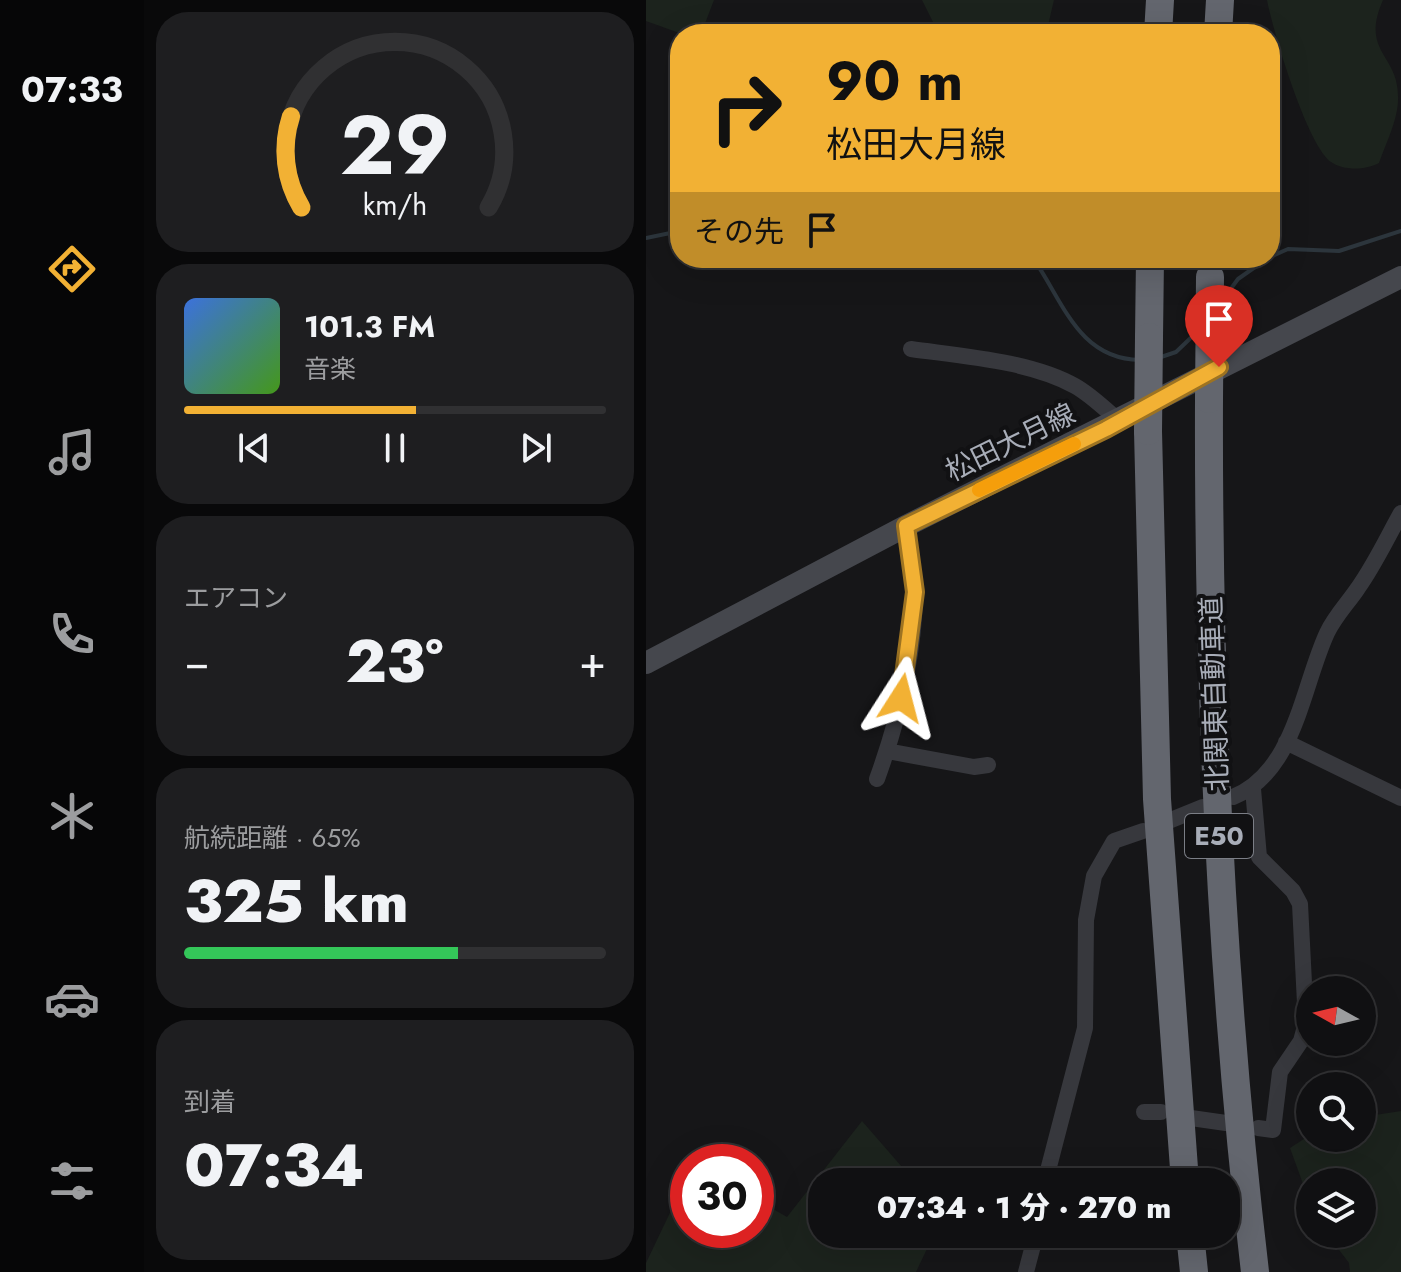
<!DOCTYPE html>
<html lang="ja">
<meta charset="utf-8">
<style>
:root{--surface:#101012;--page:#1e1e20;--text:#f1f3f6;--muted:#9c9d9f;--line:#303032;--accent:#f2b134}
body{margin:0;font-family:Jost,"Noto Sans JP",sans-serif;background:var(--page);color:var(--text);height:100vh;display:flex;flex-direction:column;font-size:30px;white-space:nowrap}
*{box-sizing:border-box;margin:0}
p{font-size:26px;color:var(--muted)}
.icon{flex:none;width:44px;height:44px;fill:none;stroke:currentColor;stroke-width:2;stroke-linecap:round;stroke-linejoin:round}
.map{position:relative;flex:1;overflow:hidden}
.drawer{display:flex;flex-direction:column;gap:12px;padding:12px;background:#09090a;width:502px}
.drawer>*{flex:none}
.banner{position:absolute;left:24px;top:24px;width:610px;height:244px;border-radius:32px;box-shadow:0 8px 32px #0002,0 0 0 2px var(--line);background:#f2b134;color:#111;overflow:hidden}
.needle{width:52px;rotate:278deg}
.fabs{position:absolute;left:650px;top:976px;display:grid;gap:16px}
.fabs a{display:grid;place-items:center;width:80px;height:80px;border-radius:50%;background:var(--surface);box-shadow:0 8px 32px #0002,0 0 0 2px var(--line);font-size:40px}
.speed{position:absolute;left:24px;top:1144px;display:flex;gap:16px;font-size:40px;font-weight:700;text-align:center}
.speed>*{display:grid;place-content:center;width:104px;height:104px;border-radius:50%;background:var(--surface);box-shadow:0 8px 32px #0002,0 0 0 2px var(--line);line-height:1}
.speed .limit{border:12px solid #d22;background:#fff;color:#111}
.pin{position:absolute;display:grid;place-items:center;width:68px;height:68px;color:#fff;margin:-82px -34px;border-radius:50% 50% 50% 0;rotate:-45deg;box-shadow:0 0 8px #0007}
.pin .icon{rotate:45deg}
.me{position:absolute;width:88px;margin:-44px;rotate:9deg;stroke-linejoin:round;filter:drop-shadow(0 0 6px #0008)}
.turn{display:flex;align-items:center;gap:28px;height:168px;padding:0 24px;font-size:36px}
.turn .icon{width:104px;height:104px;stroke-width:2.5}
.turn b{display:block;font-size:56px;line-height:68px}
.then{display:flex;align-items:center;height:76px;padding:0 24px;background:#0003;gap:16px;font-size:30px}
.big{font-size:60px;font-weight:800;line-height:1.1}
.drawer .tile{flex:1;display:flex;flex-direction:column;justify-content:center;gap:12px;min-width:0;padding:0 28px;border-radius:32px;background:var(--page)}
.drawer .dial{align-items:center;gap:0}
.dial svg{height:208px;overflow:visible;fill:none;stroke:var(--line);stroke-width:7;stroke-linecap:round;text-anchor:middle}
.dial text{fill:var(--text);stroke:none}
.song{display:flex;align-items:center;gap:24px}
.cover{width:96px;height:96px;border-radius:12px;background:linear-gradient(135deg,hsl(220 70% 55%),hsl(100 70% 35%))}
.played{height:8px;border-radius:4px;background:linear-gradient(90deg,var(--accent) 55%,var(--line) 55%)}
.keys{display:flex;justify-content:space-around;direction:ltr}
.heat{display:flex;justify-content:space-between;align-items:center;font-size:44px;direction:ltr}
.charge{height:12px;border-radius:6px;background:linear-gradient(90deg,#34c759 65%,var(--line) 0)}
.trip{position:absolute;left:162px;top:1168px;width:432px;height:80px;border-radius:32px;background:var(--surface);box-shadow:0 8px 32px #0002,0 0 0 2px var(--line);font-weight:800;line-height:80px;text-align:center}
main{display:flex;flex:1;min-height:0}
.tabs{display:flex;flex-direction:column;width:144px;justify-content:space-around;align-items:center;background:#060607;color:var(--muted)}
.tabs .icon{width:56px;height:56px}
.tabs .current{color:var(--accent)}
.tabs b{font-size:36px;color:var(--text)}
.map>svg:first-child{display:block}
.green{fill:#1c231d}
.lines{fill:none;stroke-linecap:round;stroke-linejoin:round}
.stream{stroke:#2c353c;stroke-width:4}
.street{stroke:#37383d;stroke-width:16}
.secondary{stroke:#45474d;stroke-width:22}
.highway{stroke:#63666e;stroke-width:28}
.highway-bridge{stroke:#63666e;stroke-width:28}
.route-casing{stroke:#9d7322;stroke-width:20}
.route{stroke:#f2b134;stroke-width:14}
.slow{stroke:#f59e0b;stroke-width:14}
.labels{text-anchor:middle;stroke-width:8;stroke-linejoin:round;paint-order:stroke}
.shield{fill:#111113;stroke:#7b7e86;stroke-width:2}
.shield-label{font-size:26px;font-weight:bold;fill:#a8adb8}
.street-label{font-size:28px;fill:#a8adb8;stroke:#111113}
</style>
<main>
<nav class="tabs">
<b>07:33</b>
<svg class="icon current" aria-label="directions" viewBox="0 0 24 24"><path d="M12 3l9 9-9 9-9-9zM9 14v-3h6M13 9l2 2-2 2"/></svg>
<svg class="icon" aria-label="music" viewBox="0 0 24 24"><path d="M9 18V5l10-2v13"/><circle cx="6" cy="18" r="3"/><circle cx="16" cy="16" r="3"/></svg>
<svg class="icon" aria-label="phone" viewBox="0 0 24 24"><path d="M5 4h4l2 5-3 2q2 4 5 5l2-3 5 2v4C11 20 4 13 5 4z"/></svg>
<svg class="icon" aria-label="climate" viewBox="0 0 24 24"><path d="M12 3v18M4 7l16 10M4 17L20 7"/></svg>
<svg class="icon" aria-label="car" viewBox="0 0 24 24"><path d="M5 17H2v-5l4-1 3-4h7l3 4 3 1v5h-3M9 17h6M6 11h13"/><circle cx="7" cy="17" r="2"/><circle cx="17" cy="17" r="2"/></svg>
<svg class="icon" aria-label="filters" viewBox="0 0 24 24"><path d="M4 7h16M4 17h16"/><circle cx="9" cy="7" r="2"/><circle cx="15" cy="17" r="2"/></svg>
</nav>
<section class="drawer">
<div class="tile dial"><svg viewBox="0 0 100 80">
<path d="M14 69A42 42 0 1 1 86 69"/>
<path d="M14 69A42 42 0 0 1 10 34" stroke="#f2b134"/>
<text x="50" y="56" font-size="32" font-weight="700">29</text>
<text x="50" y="72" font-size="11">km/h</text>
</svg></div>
<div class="tile">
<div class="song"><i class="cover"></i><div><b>101.3 FM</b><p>音楽</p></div></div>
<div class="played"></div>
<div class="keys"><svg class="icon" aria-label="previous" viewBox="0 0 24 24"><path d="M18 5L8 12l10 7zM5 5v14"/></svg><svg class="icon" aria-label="pause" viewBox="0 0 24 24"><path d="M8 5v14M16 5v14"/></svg><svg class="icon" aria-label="next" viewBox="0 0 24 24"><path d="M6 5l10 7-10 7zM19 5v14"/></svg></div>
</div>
<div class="tile"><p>エアコン</p>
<div class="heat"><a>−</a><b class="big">23°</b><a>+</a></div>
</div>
<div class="tile"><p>航続距離 · 65%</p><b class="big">325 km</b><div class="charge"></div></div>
<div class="tile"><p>到着</p><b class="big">07:34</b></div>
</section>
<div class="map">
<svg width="755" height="1272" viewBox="0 0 755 1272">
<rect width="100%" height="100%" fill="#161618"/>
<!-- green -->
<path class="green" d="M0 0H68L55 34H36L0 21Z
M276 0H408L400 34H293Z
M621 0H737C714 52 752 54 752 96 753 118 740 143 733 163 720 170 698 171 685 162 661 145 627 31 621 0Z
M755 1111V1272H704L703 1263 681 1234H716V1182H664V1203L644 1148 664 1135 716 1138V1117Z
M216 1121 269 1182H176V1234H288L270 1272H0V1263L31 1198 42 1194V1230H110V1199L141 1217Z"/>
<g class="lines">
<!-- stream -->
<path class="stream" d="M0 238 34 231
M624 257 642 249 693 251 755 231
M387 258C417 301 432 359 494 360
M575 302 592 279 622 258
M515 357 530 352 552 331"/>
<!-- street -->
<path class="street" d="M265 349C315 356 385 361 429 386 445 395 459 409 473 421
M640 742 755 798
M241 751 328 767 342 765
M231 779C252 721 268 656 269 595 269 572 263 548 260 526
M607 789 613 857 647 891 654 904 660 1023 655 1041 634 1072 627 1130 612 1128
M587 797C649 772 656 687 681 633 689 616 702 603 712 588 729 564 741 538 755 513
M525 820 557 807
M498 1112H515
M545 1118 580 1123
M399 1182 439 1028 440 920 448 876 468 841 497 831
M380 1272 390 1234"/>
<!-- secondary -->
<path class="secondary" d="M0 663 260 526 755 277"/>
<!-- highway -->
<path class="highway" d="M512 34 514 0
M572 34 574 0
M503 337 504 258
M563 399C562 690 575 983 609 1272
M502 431 511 799 539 1182
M544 1234 548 1272"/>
<!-- highway-bridge -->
<path class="highway-bridge" d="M563 399 564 277
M502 431 503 337"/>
</g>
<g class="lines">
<!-- route casing -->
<g class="route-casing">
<path id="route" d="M255 698 269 592 260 526 460 429 573 367"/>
</g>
<!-- route -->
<use href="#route" class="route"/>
<!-- slow -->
<path class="slow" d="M333 490 428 444"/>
</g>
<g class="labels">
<!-- shield labels -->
<rect class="shield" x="539" y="814" width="68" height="44" rx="6"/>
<g class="shield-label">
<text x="573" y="845">E50</text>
</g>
<!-- street labels -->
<g class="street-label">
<text transform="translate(364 442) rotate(-26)" y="10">松田大月線</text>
<text transform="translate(568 694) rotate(-92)" y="10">北関東自動車道</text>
</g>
</g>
</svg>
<div class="fabs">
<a><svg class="needle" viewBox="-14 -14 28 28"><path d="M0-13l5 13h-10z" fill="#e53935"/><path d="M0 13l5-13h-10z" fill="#9c9d9f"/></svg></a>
<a><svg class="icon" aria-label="search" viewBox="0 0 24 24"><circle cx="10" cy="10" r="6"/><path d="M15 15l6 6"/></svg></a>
<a><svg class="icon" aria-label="layers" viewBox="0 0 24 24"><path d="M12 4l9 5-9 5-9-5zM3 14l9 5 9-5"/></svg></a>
</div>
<div class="speed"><div class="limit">30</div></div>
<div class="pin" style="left:573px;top:367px;background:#d93025"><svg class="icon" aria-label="arrive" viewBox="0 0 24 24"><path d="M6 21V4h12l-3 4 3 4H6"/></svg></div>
<svg class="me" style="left:255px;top:698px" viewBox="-20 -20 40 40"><path d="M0-17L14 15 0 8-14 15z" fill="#f2b134" stroke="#fff" stroke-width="4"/></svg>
<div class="trip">07:34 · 1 分 · 270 m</div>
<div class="banner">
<div class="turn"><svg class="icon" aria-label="right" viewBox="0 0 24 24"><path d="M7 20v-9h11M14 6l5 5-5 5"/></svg><div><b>90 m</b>松田大月線</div></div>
<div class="then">その先<svg class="icon" aria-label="arrive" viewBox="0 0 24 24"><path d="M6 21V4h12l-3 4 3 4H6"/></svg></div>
</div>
</div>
</main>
